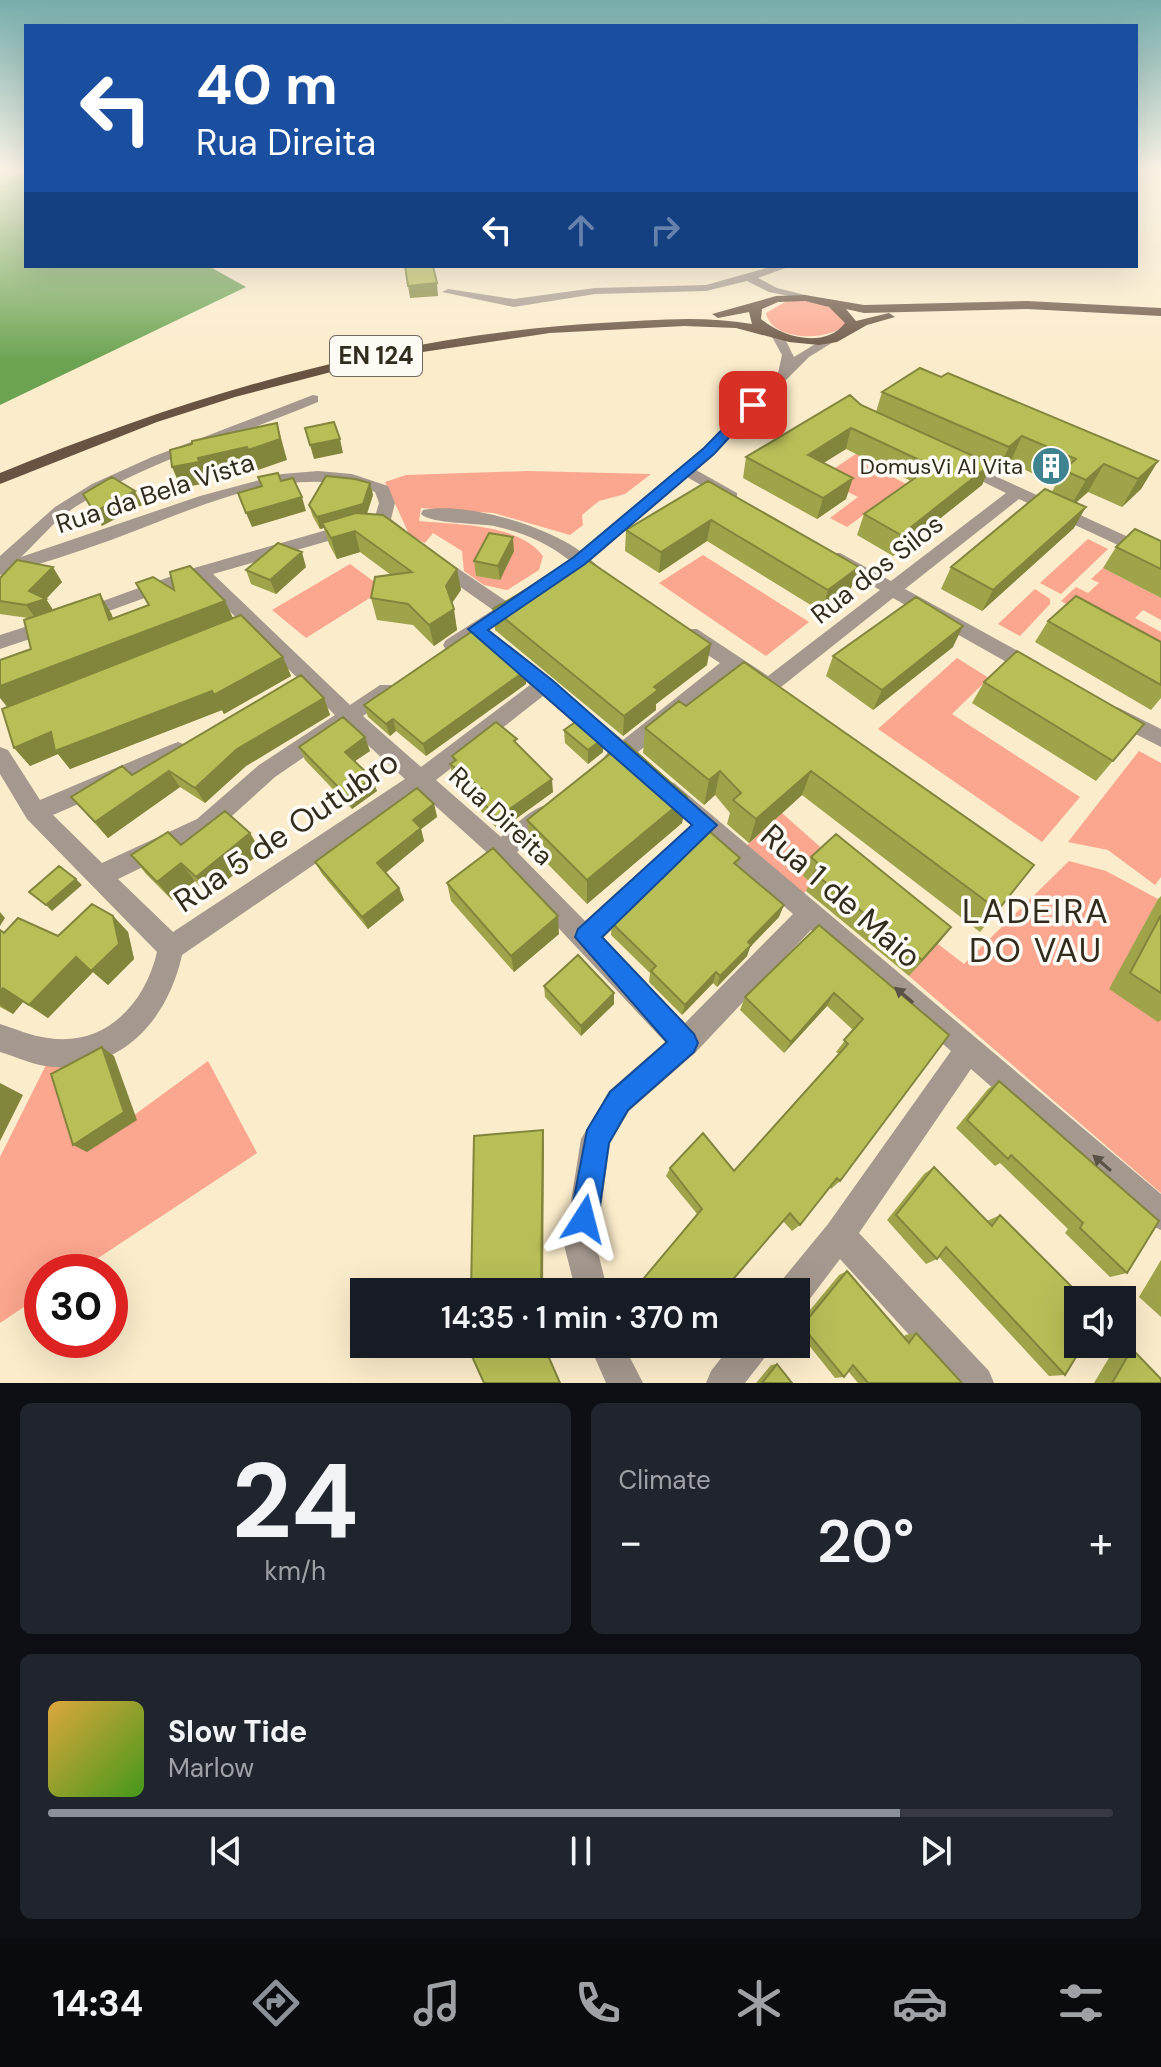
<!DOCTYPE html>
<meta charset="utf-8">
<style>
:root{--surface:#171b24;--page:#20242c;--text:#f1f3f6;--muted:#9ea1a6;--line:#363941;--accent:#8c9099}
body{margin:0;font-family:"DM Sans",sans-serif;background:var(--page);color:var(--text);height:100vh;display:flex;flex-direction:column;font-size:30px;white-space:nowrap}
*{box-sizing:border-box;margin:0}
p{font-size:26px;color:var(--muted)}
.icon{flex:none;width:44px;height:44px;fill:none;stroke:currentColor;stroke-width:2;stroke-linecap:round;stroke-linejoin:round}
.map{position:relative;height:1383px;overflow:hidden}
.drawer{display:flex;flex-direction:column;gap:20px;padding:20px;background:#0d0f14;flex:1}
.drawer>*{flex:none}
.top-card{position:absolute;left:24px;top:24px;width:1114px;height:244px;border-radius:0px;box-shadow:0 8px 32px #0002;background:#1a4fa0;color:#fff;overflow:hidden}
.fabs{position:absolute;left:1064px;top:1286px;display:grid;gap:16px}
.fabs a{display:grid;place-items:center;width:72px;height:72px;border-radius:0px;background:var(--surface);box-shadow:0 8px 32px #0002;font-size:40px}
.speed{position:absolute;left:24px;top:1254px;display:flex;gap:16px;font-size:40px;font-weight:700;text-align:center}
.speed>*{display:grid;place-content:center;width:104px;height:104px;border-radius:50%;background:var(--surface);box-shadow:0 8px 32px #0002;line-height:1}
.speed .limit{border:12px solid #d22;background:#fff;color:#111}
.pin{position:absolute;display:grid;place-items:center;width:68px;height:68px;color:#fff;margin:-34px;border-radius:16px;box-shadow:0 4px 12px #0006}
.me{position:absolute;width:88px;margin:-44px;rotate:9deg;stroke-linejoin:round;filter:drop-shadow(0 0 6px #0008)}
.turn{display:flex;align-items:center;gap:28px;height:168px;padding:0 40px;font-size:36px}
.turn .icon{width:104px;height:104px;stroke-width:2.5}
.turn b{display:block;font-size:56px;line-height:68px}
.lanes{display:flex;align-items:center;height:76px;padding:0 40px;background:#0003;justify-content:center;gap:40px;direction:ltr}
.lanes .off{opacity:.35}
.big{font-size:60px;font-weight:600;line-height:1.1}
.drawer .card{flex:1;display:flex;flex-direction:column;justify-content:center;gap:12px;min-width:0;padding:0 28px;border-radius:12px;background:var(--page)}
.drawer .dial{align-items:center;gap:0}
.dial b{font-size:104px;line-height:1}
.song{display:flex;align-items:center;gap:24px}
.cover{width:96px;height:96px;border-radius:12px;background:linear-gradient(135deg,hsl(40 70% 55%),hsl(100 70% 35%))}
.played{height:8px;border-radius:4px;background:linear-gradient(90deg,var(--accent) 80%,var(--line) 80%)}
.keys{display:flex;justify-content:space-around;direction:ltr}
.heat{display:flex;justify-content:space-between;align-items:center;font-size:44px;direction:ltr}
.drawer .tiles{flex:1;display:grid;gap:20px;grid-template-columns:1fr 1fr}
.card:last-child{grid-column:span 2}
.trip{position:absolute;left:350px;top:1278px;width:460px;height:80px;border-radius:0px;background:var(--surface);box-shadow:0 8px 32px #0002;font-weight:600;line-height:80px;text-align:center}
.tabs{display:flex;height:128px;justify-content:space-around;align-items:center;background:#090b0e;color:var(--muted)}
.tabs .icon{width:56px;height:56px}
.tabs .active{color:var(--accent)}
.tabs b{font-size:36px;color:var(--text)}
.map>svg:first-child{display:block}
.green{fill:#fba68e}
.water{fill:#6ba352}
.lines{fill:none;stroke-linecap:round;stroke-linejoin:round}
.street{fill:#a5988e;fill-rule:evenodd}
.primary{fill:#685342;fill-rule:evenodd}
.wall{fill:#9fa44b}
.shaded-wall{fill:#82863d}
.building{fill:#b9bf57;stroke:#82863d;stroke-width:2}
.oneway{fill:#5a5246}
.route{fill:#1a73e8;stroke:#114b97;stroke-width:2}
.labels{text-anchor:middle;stroke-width:7;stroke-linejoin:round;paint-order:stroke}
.far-poi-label{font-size:22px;fill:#322c1f;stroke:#fdfbf4;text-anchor:end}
.shield{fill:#fdfbf4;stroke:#6f6a5f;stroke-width:2}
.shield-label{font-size:24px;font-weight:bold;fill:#322c1f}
.street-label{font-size:26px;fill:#322c1f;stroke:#fdfbf4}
.near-street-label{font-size:32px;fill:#322c1f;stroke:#fdfbf4}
.near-neighbourhood-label{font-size:34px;letter-spacing:2px;fill:#322c1f;stroke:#fdfbf4}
</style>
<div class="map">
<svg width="1161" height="1383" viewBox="0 0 1161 1383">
<rect width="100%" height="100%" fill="#fbeccb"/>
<!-- green -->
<path class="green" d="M787 301C810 299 829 303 845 319V325C828 342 771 341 766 313Z
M883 436 900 444 870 465 906 484 847 527 830 518 858 497 820 478Z
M528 471 651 474 625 494 599 501 582 515 583 525 570 535 494 513 421 508 419 521C456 525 518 523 543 556L539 570 507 590 484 585 464 571 462 551 433 533 425 543 410 536 385 482 406 475Z
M1088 539 1108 549 1061 594 1040 583Z
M703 555 809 622 766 656 659 583Z
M350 564 384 589 306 638 272 610Z
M1103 568 1161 598V620L1143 610 1135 618 1161 632V655L1061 601 1076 587 1088 593 1099 583 1091 579Z
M1035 589 1050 599V604L1020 636 998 624Z
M957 658 989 678 952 714 1080 797 1042 842 878 729Z
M1139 751 1161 763V877L1155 885 1108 850 1068 842Z
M782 813 827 853 803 876 813 884 801 896 745 847Z
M1069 861 1106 871 1158 899 1110 989 1158 1021 1161 1016V1193L909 976 938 944 964 964Z
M52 1053 72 1064 92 1146 208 1061 257 1153 77 1272H42V1295L0 1323V1157Z"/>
<!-- water -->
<path class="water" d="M0 169H26V266H216L212 268 246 287 0 405Z"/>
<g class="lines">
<!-- street -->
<path class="street" d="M774 266H791L758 278 777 288 809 296V300L769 292 747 281 706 291 595 294 514 307 442 292 448 289 514 299 595 288 706 285Z
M777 331 783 335 794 357 830 335 840 338 809 357 696 470 737 493V499H725L687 477 591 560 599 567 596 571 590 573 580 568 489 630 623 740 720 663 683 639 681 634 683 629H697L768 676 880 590 828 561 825 557 828 553H840L891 581 1006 493 959 470V464H969L1161 552V565L1019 499 905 589 1040 663 1043 668 1040 673H1026L893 598 776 691H762L735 673 638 752 650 766 647 772 639 775 622 765 613 769 605 766 602 760 608 752 543 696 436 780 501 837C516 826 537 800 556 806L559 813 556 820 517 852 585 921 691 825 655 790 658 783 666 781 674 783 1161 1194V1230L1150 1225 971 1069 859 1233 989 1371 994 1383H953L840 1259 806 1304 796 1308V1292H778L782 1280 828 1224 951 1051 811 930 695 1053 629 1111 610 1143 596 1245 608 1292H576L564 1245 581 1139 609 1091 665 1042 493 858 420 792 182 955C168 1019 123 1070 54 1067 35 1066 17 1057 0 1052V1024C16 1029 31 1036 48 1038 105 1047 145 1004 157 952L27 819 0 774V747L8 750 40 800 170 745 178 742 186 745 189 751 186 757 53 815 102 863 197 819 259 765 335 715 197 579 84 620 78 618 75 614 78 610 194 568 344 525H356V533L213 574 350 705 380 685H394L397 690 394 695 363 716 421 767 530 685 476 639 460 650H446L443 645 446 640 493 610 432 567 429 563 432 559H444L506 601 569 560C546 542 522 532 494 526 477 523 431 524 421 514L423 510C465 501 546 526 580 551L704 448 778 373 782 355 771 335ZM348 727 405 779 173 932 118 879 213 833 275 777ZM707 839 793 914 685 1023 602 939Z
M313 395 318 396V402C238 436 149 460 75 507 55 520 39 540 21 557L200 496 282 474 318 471 352 474 388 486 395 503 391 519 405 530V538H393L374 520 379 503 375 492C287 460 194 510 111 540 75 553 37 565 0 575V556L55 507 92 484 152 457Z
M53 618 62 624 60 629 0 649V635Z
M1117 707 1161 729V747L1110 721 1107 715 1110 709Z
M589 1344H623L643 1383H606Z
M732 1344H771L766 1356 745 1383H706L711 1371Z"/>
<!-- primary -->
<path class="primary" d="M805 295 864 305 1027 301 1161 308V316L1027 309 864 313 846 309 856 321 889 313 895 317 867 325 837 342 819 345 789 342 736 328 684 326 550 333 389 357 235 397 157 422 0 484V473C193 394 392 335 601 323 652 320 702 315 752 324L749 312 718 318 712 314 776 296ZM805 301 829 307 845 323C825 349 783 338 761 319L762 309 778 302Z"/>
</g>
<!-- wall -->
<path class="wall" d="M882 392 1158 461 1141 489 1122 507 1088 492 1076 503 1074 528 982 611 941 589 951 567 1052 492 1056 484 1010 463 996 474 989 470 982 485 893 556 857 535 864 514 911 481 846 449 823 463 846 499 817 519 743 478 746 457 861 405 876 412Z
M708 481 859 567 851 588 822 612 707 541 659 573 625 551 626 530Z
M370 483 373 495 367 514 457 569 461 590 452 603 457 630 434 646 413 625 377 620 371 598 391 575 360 552 337 559 329 544 324 528 320 529 313 517 309 505Z
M1161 541V598L1103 568 1116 547Z
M514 551 500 580 476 576 474 561Z
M306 567 276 594 251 584 246 570Z
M0 578 62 582 46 599 53 610 111 613 113 618 149 605 136 583 174 590 233 618 283 657 291 676 224 714 222 710 70 769 58 754 30 766 7 707 31 649 28 618 0 614Z
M529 595 707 665 656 704V710L623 736 495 630 493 609Z
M1048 621 1161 642V698L1151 710 1035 642Z
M953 647 873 710 826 676 833 656Z
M744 662 998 910 980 932 802 795 749 843 727 824 730 813 715 795 704 805 643 753 645 728 686 706Z
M525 671 526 684 426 756 396 731 390 736 368 717 364 705Z
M984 682 1144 724 1096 781 972 703Z
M324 698 330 715 246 766 205 803 180 787 108 838 71 797 132 775Z
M564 730 603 752 588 764 565 743Z
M518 745 553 792 499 831 477 807 475 795 453 778 450 764 454 762 452 756Z
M299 747 370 751 355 761 377 791 352 809 305 760Z
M687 797 682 823 587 904 530 846 527 820Z
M434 804 437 817 421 829 424 841 385 873 399 888 404 900 368 929 322 874 315 862Z
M250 833 261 852 209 895 195 881 172 900 146 874 131 855Z
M811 857 951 927 909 976 806 891 810 882 803 876Z
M740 858 737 866 779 917 750 947 747 956 717 987 713 983 682 1015 649 982 650 973 611 935 612 923Z
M447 883 559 934 514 972 451 901Z
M1161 896V1020L1158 1022 1109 989 1158 899Z
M113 916 128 932 134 959 108 985 93 972 48 1018 23 1002 13 1014 0 1007V930L4 933 58 936Z
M819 925 949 1035 840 1181 831 1189 830 1187 800 1225 792 1231 783 1221 729 1284 736 1292H639L637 1289 639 1284 698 1215 666 1176 670 1168 734 1171 839 1054 836 1052 853 1030 827 1006 784 1053 740 1010 745 997Z
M544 986 614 993V1004L581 1036 545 997Z
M999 1081 1127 1273 1110 1277 1065 1233 1068 1229 1000 1163 995 1166 956 1128 988 1089Z
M934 1167 987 1221 1000 1215 1065 1375 1049 1376 939 1257 937 1259 926 1264 887 1220 924 1174Z
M1161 1260V1317L1139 1297Z
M847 1271 904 1337 905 1335 916 1333 962 1383H858L848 1371 844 1377 835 1378 796 1329V1327L839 1275Z
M680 1344H703L694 1355 690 1357Z
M1132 1349 1161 1383H1094L1113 1351Z
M777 1364 792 1383H756L771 1365Z"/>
<!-- shaded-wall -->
<path class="shaded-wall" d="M437 283 438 296 410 298 408 286Z
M277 423 287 460 255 471 248 450Z
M851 428 846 449 803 476 808 455Z
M1022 436 1010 463 996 474 1009 447Z
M340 439 343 453 314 459 310 445Z
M247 447 254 468 207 479V483L181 488 172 467 198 458Z
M1158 461 1141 489 1122 507 1138 479Z
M991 464 982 485 893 556 901 535Z
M1104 464 1088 492 1070 507 1086 480Z
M853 478 846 499 817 519 823 498Z
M370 483 373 495 366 516 322 523 324 528 320 529 317 517Z
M135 491 142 505 102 526 94 512Z
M302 497 306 511 252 527 246 513Z
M1086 507 1074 528 982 611 993 590Z
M711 520 707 541 659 573 661 552Z
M355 531 360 552 337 559 331 538Z
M513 537 514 551 500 580 498 566Z
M302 552 306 567 276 594 270 580Z
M53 567 62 582 46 599 55 613 36 619 26 605 29 591Z
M859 567 851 588 822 612 828 590Z
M457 569 461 590 449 607 446 586Z
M100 594 111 613 120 639 109 620Z
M225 601 234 620 8 708 0 698V686Z
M454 609 457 630 434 646 429 625Z
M963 626 953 647 873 710 882 690Z
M711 644 707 665 656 704V710L623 736 624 716 654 687Z
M283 657 291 676 224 714 214 695Z
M525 671 526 684 426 756 423 744Z
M212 691 222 710 70 769 58 754 30 766 14 748 51 732Z
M324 698 330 715 246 766 205 803 195 788 237 749Z
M393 719 396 731 390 736 386 724Z
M365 737 370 751 349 765 345 752Z
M604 738 603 752 588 764V750Z
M169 771 180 787 108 838 95 822Z
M720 771 715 795 704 805 709 780Z
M811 771 802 795 749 843 756 819Z
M372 778 377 791 352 809 347 796Z
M552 779 553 792 499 831 497 818Z
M687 797 682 823 587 904V880Z
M434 804 437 817 421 829 424 841 382 876 377 863 413 820Z
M250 833 261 852 209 895 196 877Z
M181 863 195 881 172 900 157 882Z
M76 879 82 885 52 911 46 905Z
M399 888 404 900 368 929 362 917Z
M784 905 779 917 750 947 747 956 717 987 720 976 748 942Z
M0 912 5 918 0 926Z
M113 916 128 932 134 959 108 985 93 972 48 1018 29 1005Z
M558 916 559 934 514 972 511 956Z
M951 927 938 944 909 976 922 960Z
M716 972 713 983 682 1015 685 1005Z
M3 988 23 1002 13 1014 0 1005V992Z
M614 993V1004L581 1036V1026Z
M834 993 827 1006 784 1053 791 1042Z
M102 1047 114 1056 137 1120 87 1152 73 1145Z
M0 1083 23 1095 0 1141Z
M543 1130 544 1141 543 1292H541Z"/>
<!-- building -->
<path class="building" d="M405 266H433L437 283 408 286Z
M920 368 941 377 948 373 1158 461 1138 479 1104 464 1086 480 1063 470 1076 459 1022 436 1009 447 882 392Z
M850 395 861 405 991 464 901 535 864 514 932 466 851 428 808 455 853 478 823 498 746 457Z
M334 422 340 439 310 445 305 428Z
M277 423 280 439 248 450 247 447 198 458 199 462 172 467 170 450 192 444V441Z
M278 473 281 481 293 478 302 497 246 513 238 493 262 486 258 477Z
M326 476 355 479 370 483 363 504 317 517 309 505Z
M112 477 135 491 94 512 83 494Z
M708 481 859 567 828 590 711 520 661 552 626 530Z
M1045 489 1086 507 993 590 951 567Z
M356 513 383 515 457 569 446 586 454 609 429 625 408 604 371 598 375 577 412 572 355 531 331 538 322 523Z
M1135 529 1161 541V569L1116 547Z
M489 533 513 537 498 566 474 561Z
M278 543 302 552 270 580 246 570Z
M586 559 711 644 654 687 658 690 624 716 493 609 524 591 529 595Z
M17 560 53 567 29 591 46 599 26 605 0 601V578Z
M190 566 225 601 0 686V660L31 649 24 620 100 594 109 620 149 605 136 583 153 577 174 590 170 572Z
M1076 596 1161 642V685L1048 621Z
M916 597 963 626 882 690 833 656Z
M241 615 283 657 214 695 212 691 55 751 51 732 14 748 2 709Z
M474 630 525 671 423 744 393 719 386 724 364 705Z
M1017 651 1144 724 1113 761 984 682Z
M744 662 1034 865 998 910 811 771 756 819 733 800 741 793 720 771 709 780 645 728 679 701 686 706Z
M301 675 324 698 237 749 195 788 169 771 95 822 71 797 122 766 132 775Z
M343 717 365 737 345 752 372 778 347 796 299 747Z
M581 718 604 738 588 750 564 730Z
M496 722 517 739 514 741 552 779 497 818 475 794 482 789 450 764 456 760 452 756Z
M625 742 687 797 587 880 527 820Z
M417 788 434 804 413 820 421 828 377 863 399 888 362 917 315 862Z
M225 811 250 833 196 877 181 863 157 882 131 855 168 832 181 845Z
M709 831 740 858 734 863 784 905 748 942 751 945 720 976 716 972 685 1005 651 971 656 966 612 923Z
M836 834 951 927 922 960 814 873 821 866 811 857Z
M493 848 558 916 511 956 447 883Z
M59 866 76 879 46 905 29 892Z
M92 904 113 916 119 944 91 971 76 957 29 1005 3 988 0 992V930L4 933 18 918 58 936Z
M1161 915V993L1130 973Z
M819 925 949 1035 840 1181 837 1178 800 1225 790 1213 729 1284 736 1292H645L639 1284 702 1209 670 1168 703 1133 734 1171 848 1044 844 1040 863 1019 834 993 791 1042 745 997Z
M578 955 614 993 581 1026 544 986Z
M102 1047 124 1112 73 1145 51 1074Z
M999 1081 1159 1221 1127 1273 1080 1228 1083 1223 1011 1155 1008 1159 967 1120Z
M543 1130 541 1292H471L474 1136Z
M934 1167 992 1226 1000 1215 1085 1300H1078V1344H1084L1065 1375 946 1247 937 1259 896 1215Z
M847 1271 909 1343 916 1333 962 1383H868L853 1365 844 1377 802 1326Z
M470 1344H543L560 1383H484L470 1352Z
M685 1344H703L694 1355Z
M1132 1349 1161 1379V1383H1112Z
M777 1364 792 1383H762Z"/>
<!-- one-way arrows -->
<defs><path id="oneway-solid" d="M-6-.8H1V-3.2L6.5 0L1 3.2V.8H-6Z" transform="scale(2)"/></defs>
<g class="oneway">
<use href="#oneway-solid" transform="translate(904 995) rotate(-140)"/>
<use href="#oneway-solid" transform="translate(1102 1163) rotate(-139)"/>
</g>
<!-- sky -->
<linearGradient id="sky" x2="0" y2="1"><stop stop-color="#76adac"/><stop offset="0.47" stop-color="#fdf6e8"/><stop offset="1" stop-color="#fdf6e8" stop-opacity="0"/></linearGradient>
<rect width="1161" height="362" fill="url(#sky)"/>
<!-- route -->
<path class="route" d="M748 403 759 405 714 454 585 564 488 630 552 680 717 825 602 937 694 1034 698 1043 694 1052 628 1110 609 1143 598 1219 594 1229 584 1233 574 1229 570 1219 587 1130 610 1092 667 1042 575 937 578 929 692 825 468 629 574 557 704 448Z"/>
<!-- icons -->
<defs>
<g id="building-disc" transform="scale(2)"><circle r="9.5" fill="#3e8390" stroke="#fdfbf4"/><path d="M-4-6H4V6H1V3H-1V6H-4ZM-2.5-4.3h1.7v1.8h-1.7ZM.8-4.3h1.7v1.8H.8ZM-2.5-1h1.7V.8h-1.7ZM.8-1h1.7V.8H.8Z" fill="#fff"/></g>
</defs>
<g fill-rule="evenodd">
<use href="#building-disc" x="1051" y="466"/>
</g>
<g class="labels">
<!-- far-poi labels -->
<g class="far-poi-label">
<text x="1023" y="474">DomusVi Al Vita</text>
</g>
<!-- shield labels -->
<rect class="shield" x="330" y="336" width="92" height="40" rx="6"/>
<g class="shield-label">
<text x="376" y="364">EN 124</text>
</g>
<!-- street labels -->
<g class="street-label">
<text transform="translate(155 493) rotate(-18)" y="9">Rua da Bela Vista</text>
<text transform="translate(877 569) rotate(-38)" y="9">Rua dos Silos</text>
<text transform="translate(501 816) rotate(43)" y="9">Rua Direita</text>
</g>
<!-- near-street labels -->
<g class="near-street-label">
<text transform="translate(286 831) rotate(-34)" y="11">Rua 5 de Outubro</text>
<text transform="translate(841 896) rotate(41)" y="11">Rua 1 de Maio</text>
</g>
<!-- near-neighbourhood labels -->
<g class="near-neighbourhood-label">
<text x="1036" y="923">LADEIRA<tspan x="1036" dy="39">DO VAU</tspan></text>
</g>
</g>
</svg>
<div class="fabs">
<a><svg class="icon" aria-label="sound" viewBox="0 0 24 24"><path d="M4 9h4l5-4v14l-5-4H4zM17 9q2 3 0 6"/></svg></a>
</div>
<div class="speed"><div class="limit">30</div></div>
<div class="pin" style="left:753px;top:405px;background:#d93025"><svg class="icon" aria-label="arrive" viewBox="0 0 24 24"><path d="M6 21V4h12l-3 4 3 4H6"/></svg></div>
<svg class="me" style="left:584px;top:1219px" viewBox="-20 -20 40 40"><path d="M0-17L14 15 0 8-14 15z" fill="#1a73e8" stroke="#fff" stroke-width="4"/></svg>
<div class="trip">14:35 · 1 min · 370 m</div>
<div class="top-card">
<div class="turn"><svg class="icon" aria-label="left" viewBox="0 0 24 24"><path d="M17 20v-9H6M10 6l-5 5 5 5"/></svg><div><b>40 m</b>Rua Direita</div></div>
<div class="lanes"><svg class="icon" aria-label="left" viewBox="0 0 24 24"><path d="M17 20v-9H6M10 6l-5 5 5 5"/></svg><svg class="icon off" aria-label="ahead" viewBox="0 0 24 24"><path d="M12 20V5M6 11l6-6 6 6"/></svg><svg class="icon off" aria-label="right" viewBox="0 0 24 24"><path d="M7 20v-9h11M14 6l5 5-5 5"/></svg></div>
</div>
</div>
<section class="drawer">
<div class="tiles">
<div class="card dial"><b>24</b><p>km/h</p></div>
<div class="card"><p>Climate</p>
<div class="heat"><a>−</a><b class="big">20°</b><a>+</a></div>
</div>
<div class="card">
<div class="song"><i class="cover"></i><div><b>Slow Tide</b><p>Marlow</p></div></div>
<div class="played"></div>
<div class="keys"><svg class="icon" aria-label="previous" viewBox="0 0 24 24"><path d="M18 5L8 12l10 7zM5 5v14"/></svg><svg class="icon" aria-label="pause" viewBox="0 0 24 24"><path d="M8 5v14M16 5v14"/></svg><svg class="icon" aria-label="next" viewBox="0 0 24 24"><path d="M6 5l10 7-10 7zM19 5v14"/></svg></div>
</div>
</div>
</section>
<nav class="tabs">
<b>14:34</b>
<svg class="icon active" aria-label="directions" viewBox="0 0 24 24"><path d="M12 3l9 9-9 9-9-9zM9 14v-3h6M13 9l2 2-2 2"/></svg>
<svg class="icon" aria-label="music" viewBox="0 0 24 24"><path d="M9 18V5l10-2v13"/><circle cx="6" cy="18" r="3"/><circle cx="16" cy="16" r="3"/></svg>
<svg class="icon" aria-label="phone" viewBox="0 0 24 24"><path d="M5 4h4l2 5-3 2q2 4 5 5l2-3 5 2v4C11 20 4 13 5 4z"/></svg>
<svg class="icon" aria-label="climate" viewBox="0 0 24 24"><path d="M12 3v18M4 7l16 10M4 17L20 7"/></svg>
<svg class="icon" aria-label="car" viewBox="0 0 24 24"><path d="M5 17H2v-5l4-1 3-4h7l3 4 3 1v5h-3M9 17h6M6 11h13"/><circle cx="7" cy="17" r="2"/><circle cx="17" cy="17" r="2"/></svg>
<svg class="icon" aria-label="filters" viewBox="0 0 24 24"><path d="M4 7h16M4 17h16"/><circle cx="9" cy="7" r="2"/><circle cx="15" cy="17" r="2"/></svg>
</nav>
